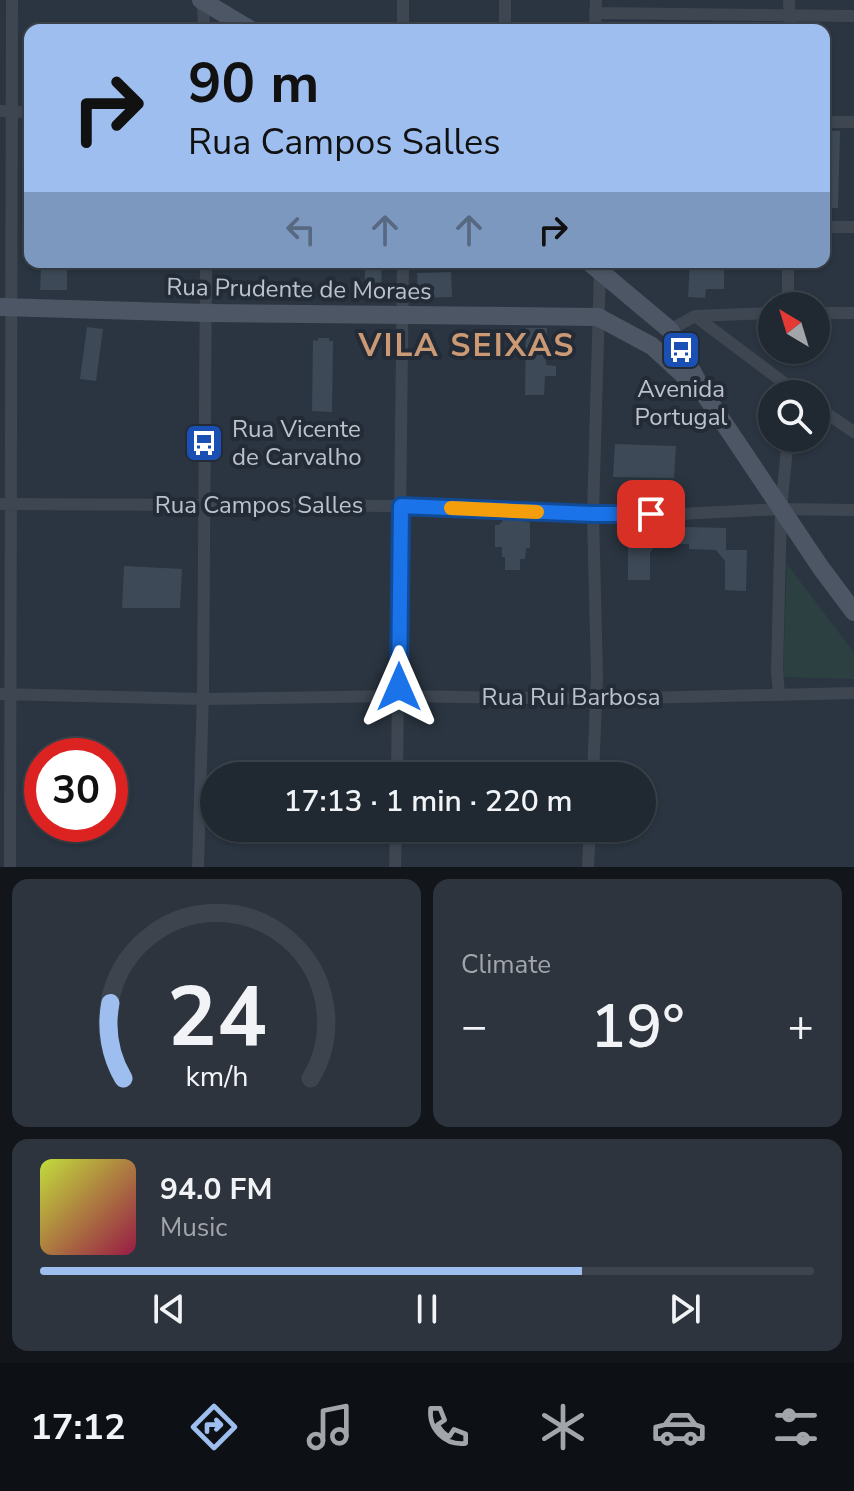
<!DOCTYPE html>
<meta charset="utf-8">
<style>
:root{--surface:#202831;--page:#2d343d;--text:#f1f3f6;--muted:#a2a6ab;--line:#3d444d;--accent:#9dbeef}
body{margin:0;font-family:"Nunito Sans",sans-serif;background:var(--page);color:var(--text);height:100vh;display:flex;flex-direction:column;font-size:30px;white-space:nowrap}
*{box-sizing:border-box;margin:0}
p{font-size:26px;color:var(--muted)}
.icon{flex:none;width:44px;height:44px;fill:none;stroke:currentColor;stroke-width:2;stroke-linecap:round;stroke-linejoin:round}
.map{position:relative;height:867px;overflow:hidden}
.panel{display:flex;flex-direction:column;gap:12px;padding:12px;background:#12161b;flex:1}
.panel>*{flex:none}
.top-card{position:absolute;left:24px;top:24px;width:806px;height:244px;border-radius:16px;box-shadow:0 2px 6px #0004,0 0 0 2px var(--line);background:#9dbeef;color:#111;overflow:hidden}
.needle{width:52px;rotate:322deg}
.controls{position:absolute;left:758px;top:292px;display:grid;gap:16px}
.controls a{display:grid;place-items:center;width:72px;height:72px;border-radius:50%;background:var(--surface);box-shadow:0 2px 6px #0004,0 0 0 2px var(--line);font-size:40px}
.speed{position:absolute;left:24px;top:738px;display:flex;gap:16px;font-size:40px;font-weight:700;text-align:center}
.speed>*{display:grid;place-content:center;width:104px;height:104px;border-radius:50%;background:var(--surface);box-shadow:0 2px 6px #0004,0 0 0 2px var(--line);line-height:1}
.speed .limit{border:12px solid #d22;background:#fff;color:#111}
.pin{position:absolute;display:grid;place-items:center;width:68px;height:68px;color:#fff;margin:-34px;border-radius:16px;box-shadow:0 4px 12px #0006}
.me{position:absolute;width:88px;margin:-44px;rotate:0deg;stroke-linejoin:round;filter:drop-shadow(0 0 6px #0008)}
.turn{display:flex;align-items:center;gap:28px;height:168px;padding:0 32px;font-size:36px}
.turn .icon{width:104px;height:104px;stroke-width:2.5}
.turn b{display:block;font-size:56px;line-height:68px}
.lanes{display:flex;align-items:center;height:76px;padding:0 32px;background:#0003;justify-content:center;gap:40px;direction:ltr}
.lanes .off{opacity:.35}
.big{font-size:60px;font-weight:600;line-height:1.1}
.panel .tile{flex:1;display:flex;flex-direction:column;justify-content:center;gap:12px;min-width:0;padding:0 28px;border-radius:16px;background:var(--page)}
.panel .dial{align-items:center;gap:0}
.dial svg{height:208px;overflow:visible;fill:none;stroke:var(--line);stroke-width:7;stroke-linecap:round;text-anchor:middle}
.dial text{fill:var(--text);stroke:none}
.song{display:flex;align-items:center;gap:24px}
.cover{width:96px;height:96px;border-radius:12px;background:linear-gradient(135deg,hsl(70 70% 55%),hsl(340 70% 35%))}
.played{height:8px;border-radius:4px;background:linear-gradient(90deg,var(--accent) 70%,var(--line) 70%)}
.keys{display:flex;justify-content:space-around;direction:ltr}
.heat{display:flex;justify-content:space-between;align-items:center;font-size:44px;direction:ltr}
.panel .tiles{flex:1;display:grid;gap:12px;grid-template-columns:1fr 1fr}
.tile:last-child{grid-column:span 2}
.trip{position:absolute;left:200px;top:762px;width:456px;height:80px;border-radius:40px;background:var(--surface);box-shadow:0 2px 6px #0004,0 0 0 2px var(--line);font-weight:600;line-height:80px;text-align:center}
.tabs{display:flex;height:128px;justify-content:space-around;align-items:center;background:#0d1014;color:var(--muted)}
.tabs .icon{width:56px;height:56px}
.tabs .active{color:var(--accent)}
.tabs b{font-size:36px;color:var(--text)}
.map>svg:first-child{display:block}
.green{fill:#2c4042}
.building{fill:#3d4957}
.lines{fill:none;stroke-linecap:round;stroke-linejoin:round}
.street{stroke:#3e4651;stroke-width:12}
.secondary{stroke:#4d5664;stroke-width:18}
.route-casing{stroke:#114b97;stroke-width:20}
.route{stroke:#1a73e8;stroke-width:14}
.slow{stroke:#f59e0b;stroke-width:14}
.labels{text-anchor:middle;stroke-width:8;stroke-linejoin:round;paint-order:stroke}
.street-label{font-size:24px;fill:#bbc2cb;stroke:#232b37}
.poi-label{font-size:24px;fill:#bbc2cb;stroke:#232b37}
.district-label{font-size:32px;font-weight:bold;letter-spacing:2px;fill:#cc9975;stroke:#232b37}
</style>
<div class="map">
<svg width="854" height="867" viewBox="0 0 854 867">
<rect width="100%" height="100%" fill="#2a3541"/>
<!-- green -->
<path class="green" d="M787 564 854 653V679L783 677Z"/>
<!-- building -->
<path class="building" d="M824 131H840L838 208H824Z
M49 262H67V290H40L41 268H49Z
M365 262H382L381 295H365Z
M690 262H724V289H706L705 298 688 297Z
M451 272 452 297 418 298 417 273Z
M87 327 103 329 96 381 80 379Z
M526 328H547L546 365 556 366V376H545L544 395H525Z
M318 338H329V341H333L332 412 312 411 313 340 318 341Z
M615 444 676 446 674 478 613 477Z
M504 519 530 522V548H526L525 559H520V570H505V557H502V547H495V525H499Z
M645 523H685V527L726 528V550H747L746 591 725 590V561L716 550 689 549V544H656L650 553V580H628V545H645Z
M124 566 182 569 180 608H122Z"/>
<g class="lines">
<!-- street -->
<path class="street" d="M203 0 204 30
M789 0 790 30
M595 13 854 16
M403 30V0
M505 30V0
M595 30 596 0
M0 111 30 112
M824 122H854
M824 227H854
M788 306V262
M816 313H854
M695 316 799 394
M670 330 695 316 772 313
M816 406 854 432
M0 504 401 506 593 514H680L781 509 854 510
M0 694 203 699 399 696 597 699 854 693
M779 695 777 671 781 509 788 438
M397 776 403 262
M593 776 597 676 593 514 600 269
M10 867 12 0
M198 867 203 692 206 262
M395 867 396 828
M588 867 590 828"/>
<!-- secondary -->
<path class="secondary" d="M201 0 251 30
M589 262 670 330 705 395 821 568 854 612
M0 307 206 313 598 317 652 346 705 395"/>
</g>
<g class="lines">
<!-- route casing -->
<g class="route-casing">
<path id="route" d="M399 687 401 506 593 514H651"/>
</g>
<!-- route -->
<use href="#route" class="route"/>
<!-- slow -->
<path class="slow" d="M451 508 537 512"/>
</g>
<!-- icons -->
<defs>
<g id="bus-square" transform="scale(2)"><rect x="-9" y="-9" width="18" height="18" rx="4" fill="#1a4fb4" stroke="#232b37"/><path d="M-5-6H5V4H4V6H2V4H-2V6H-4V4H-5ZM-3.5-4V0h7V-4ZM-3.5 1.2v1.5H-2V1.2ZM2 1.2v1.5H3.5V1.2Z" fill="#fff"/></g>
</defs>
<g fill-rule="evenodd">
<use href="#bus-square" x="681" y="350"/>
<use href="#bus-square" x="204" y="443"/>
</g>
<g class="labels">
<!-- street labels -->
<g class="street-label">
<text transform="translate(299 289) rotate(1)" y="8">Rua Prudente de Moraes</text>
<text x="259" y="513">Rua Campos Salles</text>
<text x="571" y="705">Rua Rui Barbosa</text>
</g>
<!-- poi labels -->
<g class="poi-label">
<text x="681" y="397">Avenida<tspan x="681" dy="28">Portugal</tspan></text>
<text x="232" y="437" text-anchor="start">Rua Vicente<tspan x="232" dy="28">de Carvalho</tspan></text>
</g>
<!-- district labels -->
<g class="district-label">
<text x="467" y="356">VILA SEIXAS</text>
</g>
</g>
</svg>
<div class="controls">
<a><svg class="needle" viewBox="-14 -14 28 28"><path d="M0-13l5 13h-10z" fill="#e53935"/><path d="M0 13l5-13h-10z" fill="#a2a6ab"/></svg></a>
<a><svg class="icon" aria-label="search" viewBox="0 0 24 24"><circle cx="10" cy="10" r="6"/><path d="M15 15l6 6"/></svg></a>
</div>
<div class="speed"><div class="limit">30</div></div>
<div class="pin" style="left:651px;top:514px;background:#d93025"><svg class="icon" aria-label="arrive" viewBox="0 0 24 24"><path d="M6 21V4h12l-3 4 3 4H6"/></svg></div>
<svg class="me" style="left:399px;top:687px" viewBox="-20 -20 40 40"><path d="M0-17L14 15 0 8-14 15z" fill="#1a73e8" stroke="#fff" stroke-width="4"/></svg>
<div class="trip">17:13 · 1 min · 220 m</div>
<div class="top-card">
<div class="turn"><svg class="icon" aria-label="right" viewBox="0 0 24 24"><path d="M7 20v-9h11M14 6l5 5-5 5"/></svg><div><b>90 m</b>Rua Campos Salles</div></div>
<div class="lanes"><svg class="icon off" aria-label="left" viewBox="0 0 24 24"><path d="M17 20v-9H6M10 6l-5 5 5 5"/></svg><svg class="icon off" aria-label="ahead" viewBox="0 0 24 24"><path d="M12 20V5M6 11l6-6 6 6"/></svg><svg class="icon off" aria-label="ahead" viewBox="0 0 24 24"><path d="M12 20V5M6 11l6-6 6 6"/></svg><svg class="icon" aria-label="right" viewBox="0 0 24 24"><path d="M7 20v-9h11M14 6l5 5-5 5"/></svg></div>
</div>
</div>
<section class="panel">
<div class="tiles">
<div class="tile dial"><svg viewBox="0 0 100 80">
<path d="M14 69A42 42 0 1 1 86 69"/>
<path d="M14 69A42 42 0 0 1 9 40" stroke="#9dbeef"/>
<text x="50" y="56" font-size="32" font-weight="700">24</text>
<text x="50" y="72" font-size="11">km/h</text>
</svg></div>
<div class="tile"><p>Climate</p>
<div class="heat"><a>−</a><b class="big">19°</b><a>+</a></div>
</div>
<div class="tile">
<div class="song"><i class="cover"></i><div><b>94.0 FM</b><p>Music</p></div></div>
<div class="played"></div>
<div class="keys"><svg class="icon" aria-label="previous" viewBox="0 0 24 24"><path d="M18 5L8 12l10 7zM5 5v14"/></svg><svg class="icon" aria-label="pause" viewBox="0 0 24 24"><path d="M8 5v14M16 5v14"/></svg><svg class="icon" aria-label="next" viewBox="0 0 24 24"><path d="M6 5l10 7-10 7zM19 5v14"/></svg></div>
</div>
</div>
</section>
<nav class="tabs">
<b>17:12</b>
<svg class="icon active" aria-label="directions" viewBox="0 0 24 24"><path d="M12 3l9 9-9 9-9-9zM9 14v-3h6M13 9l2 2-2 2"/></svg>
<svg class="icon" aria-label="music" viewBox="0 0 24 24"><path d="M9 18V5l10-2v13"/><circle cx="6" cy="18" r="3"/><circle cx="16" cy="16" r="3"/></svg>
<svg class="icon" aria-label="phone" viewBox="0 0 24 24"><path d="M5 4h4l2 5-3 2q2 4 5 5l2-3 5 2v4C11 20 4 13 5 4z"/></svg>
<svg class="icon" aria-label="climate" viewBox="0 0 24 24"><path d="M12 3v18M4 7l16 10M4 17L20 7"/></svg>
<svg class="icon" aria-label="car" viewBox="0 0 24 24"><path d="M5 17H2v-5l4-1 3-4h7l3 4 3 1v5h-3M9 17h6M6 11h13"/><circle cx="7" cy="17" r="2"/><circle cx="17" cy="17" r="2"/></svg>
<svg class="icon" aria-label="filters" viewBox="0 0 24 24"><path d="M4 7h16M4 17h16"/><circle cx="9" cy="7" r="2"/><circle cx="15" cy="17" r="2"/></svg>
</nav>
